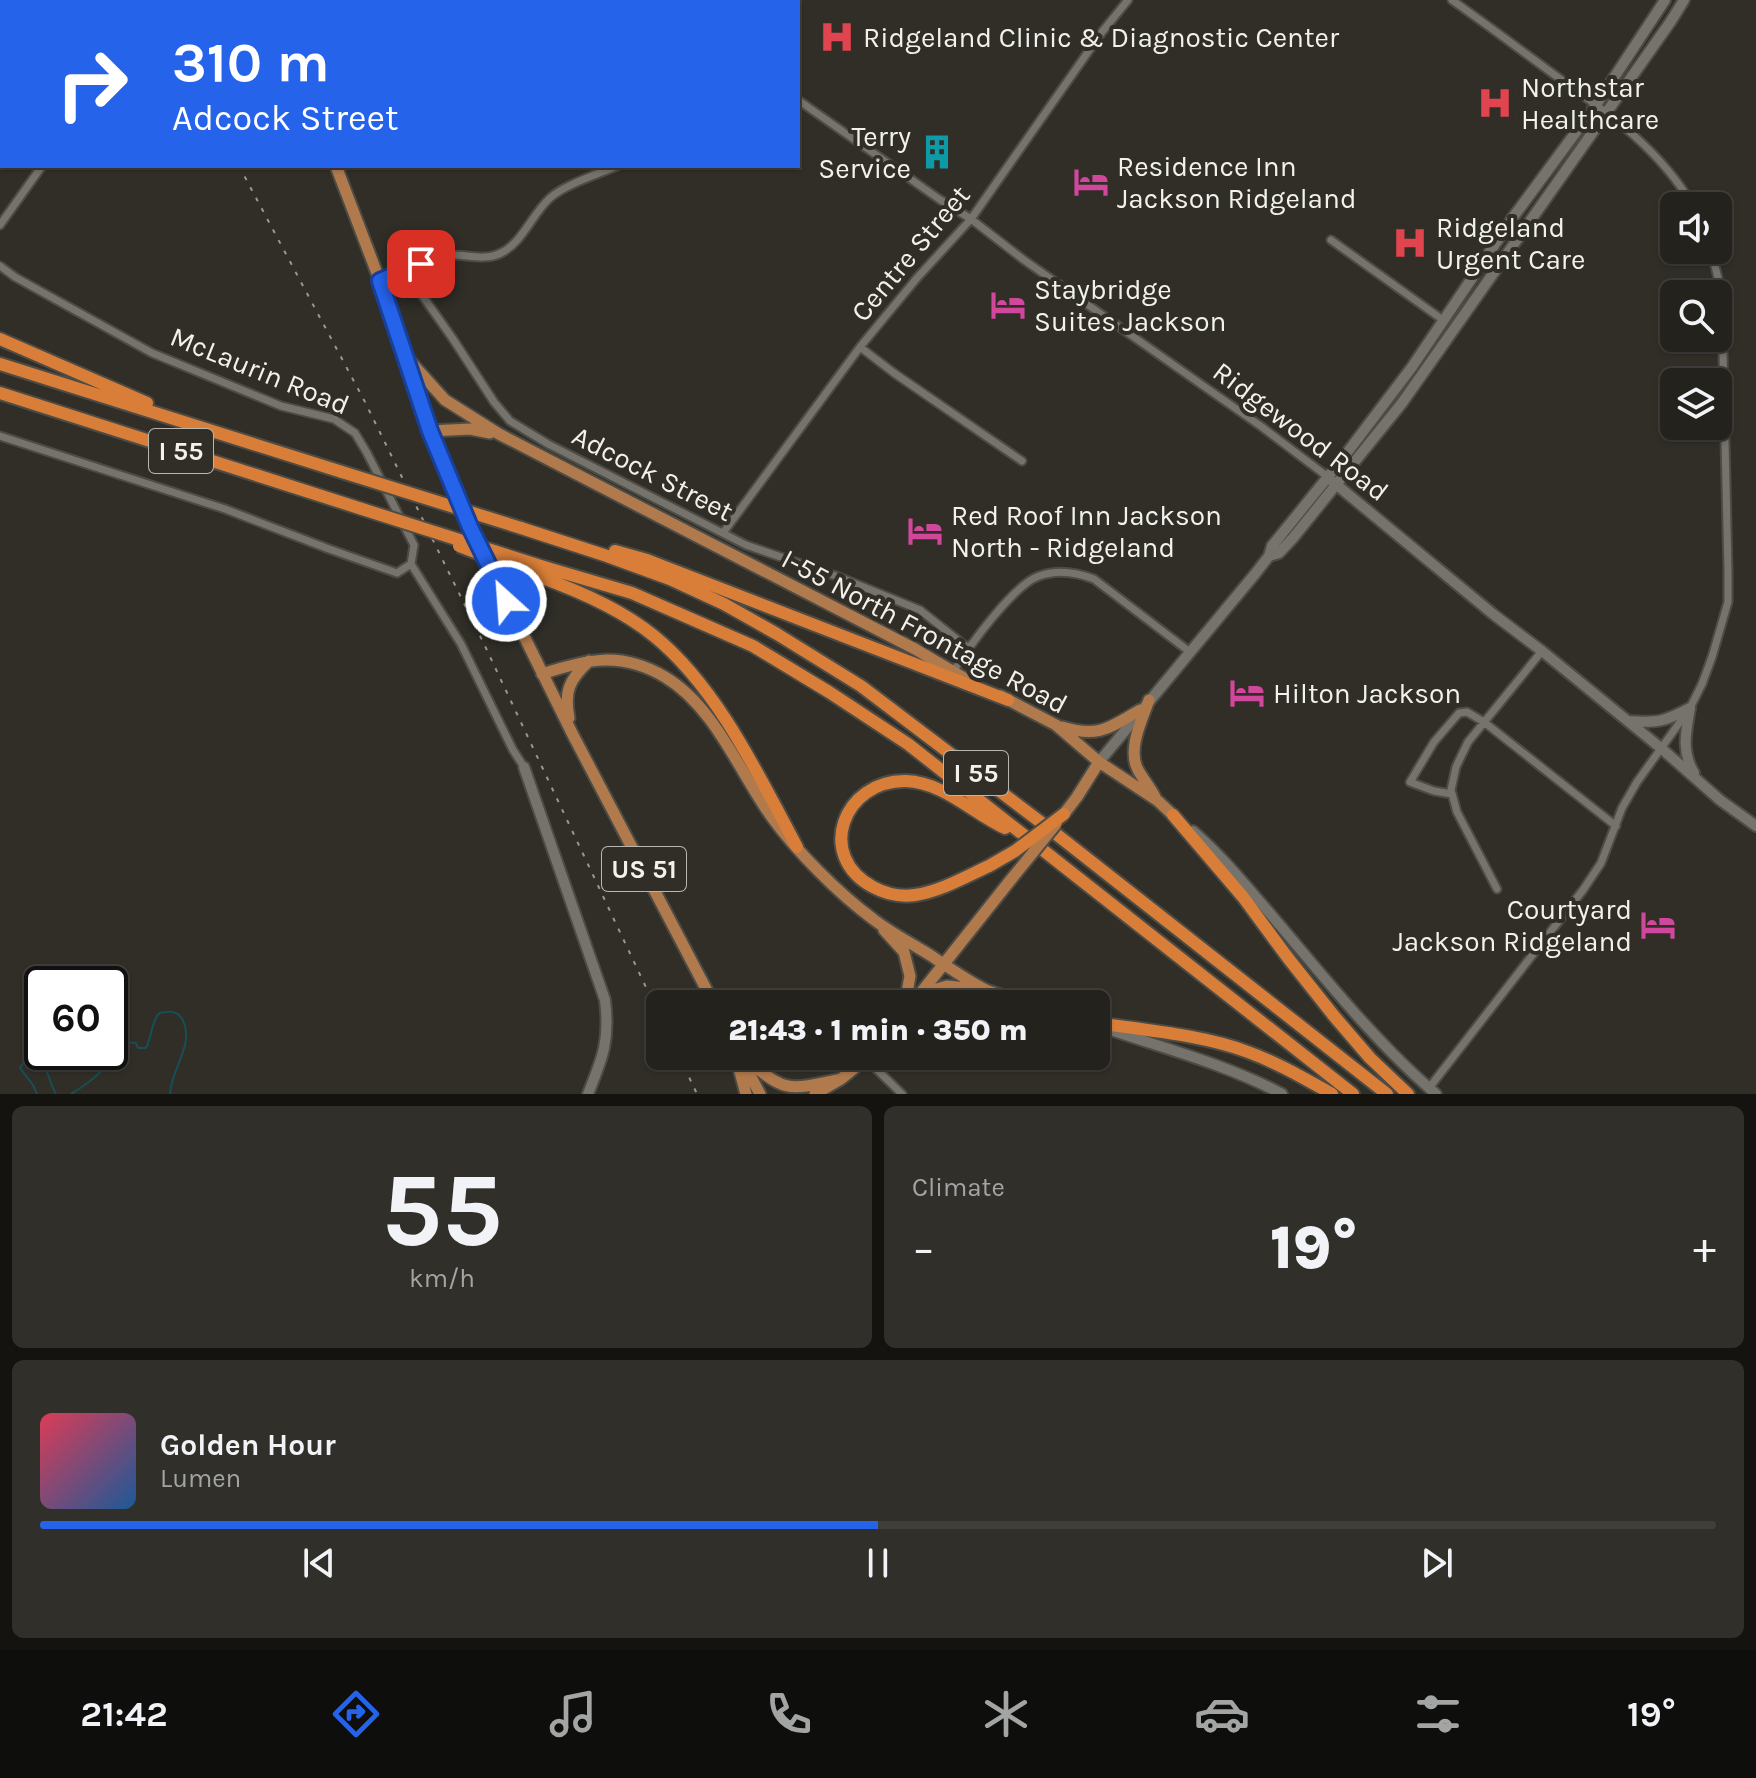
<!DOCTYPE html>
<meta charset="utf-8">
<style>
:root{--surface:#24221d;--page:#302f2a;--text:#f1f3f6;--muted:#a3a4a4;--line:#413f3b;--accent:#2563eb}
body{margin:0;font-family:Karla,sans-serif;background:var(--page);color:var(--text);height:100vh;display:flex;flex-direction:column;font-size:30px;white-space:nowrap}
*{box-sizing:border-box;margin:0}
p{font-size:26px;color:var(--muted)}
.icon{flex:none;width:44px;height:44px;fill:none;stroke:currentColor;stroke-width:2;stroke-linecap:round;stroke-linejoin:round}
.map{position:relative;height:1094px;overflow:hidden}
.sheet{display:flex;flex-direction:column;gap:12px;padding:12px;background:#141310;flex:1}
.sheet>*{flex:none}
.hud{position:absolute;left:0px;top:0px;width:800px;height:168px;box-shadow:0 2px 6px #0004,0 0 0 2px var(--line);background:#2563eb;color:#fff;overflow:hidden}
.fabs{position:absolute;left:1660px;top:192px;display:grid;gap:16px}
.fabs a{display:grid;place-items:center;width:72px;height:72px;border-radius:12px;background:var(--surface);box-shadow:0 2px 6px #0004,0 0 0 2px var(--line);font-size:40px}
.speed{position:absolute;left:24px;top:966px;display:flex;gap:16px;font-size:40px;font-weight:700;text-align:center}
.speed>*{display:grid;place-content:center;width:104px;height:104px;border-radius:50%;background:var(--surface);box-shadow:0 2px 6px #0004,0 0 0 2px var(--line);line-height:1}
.speed .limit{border:4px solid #111;border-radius:12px;background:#fff;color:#111}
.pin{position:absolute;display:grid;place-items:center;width:68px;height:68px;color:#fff;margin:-34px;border-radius:16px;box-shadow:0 4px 12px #0006}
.me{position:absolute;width:88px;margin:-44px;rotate:334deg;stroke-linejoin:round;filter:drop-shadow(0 0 6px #0008)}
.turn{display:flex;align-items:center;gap:28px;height:168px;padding:0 40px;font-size:36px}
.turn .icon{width:104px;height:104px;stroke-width:2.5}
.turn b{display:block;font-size:56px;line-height:68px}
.big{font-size:60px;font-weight:800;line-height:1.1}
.sheet .card{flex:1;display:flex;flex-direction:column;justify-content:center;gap:12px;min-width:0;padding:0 28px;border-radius:12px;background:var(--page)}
.sheet .dial{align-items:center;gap:0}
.dial b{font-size:104px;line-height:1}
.song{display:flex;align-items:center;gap:24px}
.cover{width:96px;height:96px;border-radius:12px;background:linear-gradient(135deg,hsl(350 70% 55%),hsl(210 70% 35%))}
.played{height:8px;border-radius:4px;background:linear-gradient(90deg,var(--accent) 50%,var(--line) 50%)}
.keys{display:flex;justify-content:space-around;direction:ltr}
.heat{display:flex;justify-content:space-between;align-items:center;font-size:44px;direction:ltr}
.sheet .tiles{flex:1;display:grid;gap:12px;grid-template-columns:1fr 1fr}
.card:last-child{grid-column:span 2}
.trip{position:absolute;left:646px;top:990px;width:464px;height:80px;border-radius:12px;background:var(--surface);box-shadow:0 2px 6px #0004,0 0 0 2px var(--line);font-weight:800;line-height:80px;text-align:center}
.dock{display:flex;height:128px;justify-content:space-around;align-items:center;background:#0e0e0c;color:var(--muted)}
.dock .icon{width:56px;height:56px}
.dock .on{color:var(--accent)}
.dock b{font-size:36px;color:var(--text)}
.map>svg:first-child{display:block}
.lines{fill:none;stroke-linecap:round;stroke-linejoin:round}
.stream{stroke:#164f58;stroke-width:2}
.street-casing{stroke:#4c4b45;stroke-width:11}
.secondary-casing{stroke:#4c4b45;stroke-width:14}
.primary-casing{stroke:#4c4b45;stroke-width:15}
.highway-casing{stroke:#4c4b45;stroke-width:16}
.street{stroke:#75736b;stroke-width:7}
.secondary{stroke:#75736b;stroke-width:10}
.primary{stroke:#b17a4c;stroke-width:11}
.highway{stroke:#d97e38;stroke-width:12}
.rail{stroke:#999791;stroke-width:2;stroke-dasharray:4 8;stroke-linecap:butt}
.primary-bridge-casing{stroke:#4c4b45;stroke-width:15;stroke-linecap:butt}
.highway-bridge-casing{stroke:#4c4b45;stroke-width:16;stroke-linecap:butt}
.primary-bridge{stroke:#b17a4c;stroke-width:11}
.highway-bridge{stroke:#d97e38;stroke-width:12}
.route-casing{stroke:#184099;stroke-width:20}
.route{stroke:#2563eb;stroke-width:14}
.labels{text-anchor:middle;stroke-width:8;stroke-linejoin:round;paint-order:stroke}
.shield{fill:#302e27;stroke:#b8b6b1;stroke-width:2}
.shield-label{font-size:26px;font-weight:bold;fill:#f2f1ec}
.poi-label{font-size:28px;fill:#f2f1ec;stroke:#302e27;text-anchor:start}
.street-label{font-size:28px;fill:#f2f1ec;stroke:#302e27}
</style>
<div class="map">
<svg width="1756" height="1094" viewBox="0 0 1756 1094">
<rect width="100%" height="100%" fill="#302e27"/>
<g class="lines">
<!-- stream -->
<path class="stream" d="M37 1094 33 1085 20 1068C42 1033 48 1083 56 1094
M71 1094C82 1087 95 1079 103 1069 114 1056 115 1039 136 1043L138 1048H146C151 1039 151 1027 156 1018 159 1012 161 1012 167 1012 185 1010 188 1031 185 1045 181 1062 171 1076 170 1094"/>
<!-- street casing -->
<g class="street-casing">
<path id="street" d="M657 0 660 2
M1452 0C1487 25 1521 50 1556 76 1608 113 1660 149 1693 206
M466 2 468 0
M670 2 672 0
M0 53 2 54
M798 100 939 199 971 219 1024 260 1262 427 1328 477
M0 225 42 166
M1331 240 1443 320
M0 266 15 277 152 353 281 406 334 419 355 433 367 453 414 545 411 564 397 573 329 549 225 509 0 436
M405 271C420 264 435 255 452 255 468 255 485 261 501 253 523 242 532 214 550 198 564 185 598 174 617 166
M380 281 405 271 453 339 494 402 510 421 548 444 746 545 839 577 920 610 968 648
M860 347 894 373 1022 461
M723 533 860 347 917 278 971 219 1102 32 1128 0
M411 564 461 644 513 750 524 767
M953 672C968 648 1013 585 1039 576 1058 569 1076 572 1094 579L1190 652
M1452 794 1434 791 1410 782 1434 742 1459 713 1467 712 1484 722 1616 826
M1497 889 1457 812 1451 790 1456 767 1468 742 1542 651
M866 1059 902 1094
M1429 1088 1583 890 1601 863 1622 808 1637 782 1690 708 1702 684 1712 657 1728 602V571L1722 309 1718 278 1711 250"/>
</g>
<!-- secondary casing -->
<g class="secondary-casing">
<path id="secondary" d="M1332 481 1493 614 1542 651 1662 749 1720 800 1756 826
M1269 556 1279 553 1293 538 1402 403 1671 21 1684 0
M1690 708C1686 732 1681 751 1694 773
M1628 721C1657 723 1664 722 1690 708
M1099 762 1255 574 1269 556 1272 546 1340 462 1412 367 1514 216 1596 105 1665 0
M524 767 605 1000C610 1040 603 1057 588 1094
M1193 831C1223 857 1247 887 1273 917 1324 977 1376 1043 1436 1094
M1102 1027C1162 1048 1226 1064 1282 1094"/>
</g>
<!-- primary casing -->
<g class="primary-casing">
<path id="primary" d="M267 0 268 2
M336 166 380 281 430 431 470 527 573 735 714 1004
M409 360 445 400 499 434 915 649 964 678
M430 431 470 429 490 433
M542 674C587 659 621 651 665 677 714 706 739 771 771 816 796 851 838 893 873 919 891 933 911 943 930 955 948 967 966 980 986 990 1001 996 1018 999 1033 1004
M1001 696 1056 725 1099 762 1158 801 1173 815
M1149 700C1142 720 1127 749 1138 770 1143 779 1150 787 1155 797
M569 718C564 691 569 680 589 661
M1062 727C1099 738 1109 728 1140 710
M1064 814 1077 797 1099 762
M884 930 904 952 910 976 905 1004
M920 994 947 986 978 989
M912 1004 1009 882
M740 1056 760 1094
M743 1056C785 1093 787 1091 841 1079
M737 1061 746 1094
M815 1094 841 1079 869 1056"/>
</g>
<!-- highway casing -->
<g class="highway-casing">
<path id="highway" d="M0 339 147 403
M0 364 342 472
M0 393 362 509
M521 528 607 556 670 579 724 604 777 634 861 686 1051 830 1387 1094
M615 551 647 560 1008 700
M544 567 632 593 753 646 829 692 908 744 1353 1094
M540 577C579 591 621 609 654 636 717 687 759 776 797 847
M1173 815 1243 897 1288 958 1334 1016 1370 1058 1408 1094
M989 866C965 877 941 891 915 895 901 897 886 894 873 887 815 856 843 780 906 781 943 782 974 814 1005 828
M1096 1023C1144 1030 1203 1035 1248 1052 1278 1063 1305 1079 1332 1094"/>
</g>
<!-- street -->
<use href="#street" class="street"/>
<!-- secondary -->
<use href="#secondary" class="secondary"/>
<!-- primary -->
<use href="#primary" class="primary"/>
<!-- highway -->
<use href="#highway" class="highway"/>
<!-- rail -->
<path class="rail" d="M152 0 153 2
M239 166 365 402 484 644 660 1017
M679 1056 697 1094"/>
<!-- primary-bridge casing -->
<g class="primary-bridge-casing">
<path id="primary-bridge" d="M1009 882 1056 824"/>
</g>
<!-- highway-bridge casing -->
<g class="highway-bridge-casing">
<path id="highway-bridge" d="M342 472 521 528
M362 509 544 567
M459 546 540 577
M989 866 1015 851 1064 814"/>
</g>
<!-- primary-bridge -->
<use href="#primary-bridge" class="primary-bridge"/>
<!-- highway-bridge -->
<use href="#highway-bridge" class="highway-bridge"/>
</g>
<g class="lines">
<!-- route casing -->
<g class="route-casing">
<path id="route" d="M421 264 380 281 430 431 470 527 506 601"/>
</g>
<!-- route -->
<use href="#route" class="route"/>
</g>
<!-- icons -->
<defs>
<g id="hospital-bare" transform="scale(2.76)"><path d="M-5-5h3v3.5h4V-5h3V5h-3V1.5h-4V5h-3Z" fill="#e0444e" stroke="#302e27" stroke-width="2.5" paint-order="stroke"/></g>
<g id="building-bare" transform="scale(2.76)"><path d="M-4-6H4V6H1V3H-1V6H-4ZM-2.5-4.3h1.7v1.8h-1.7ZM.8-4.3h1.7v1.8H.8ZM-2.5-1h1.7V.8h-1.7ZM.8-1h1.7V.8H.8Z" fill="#0f9aa8" stroke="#302e27" stroke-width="2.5" paint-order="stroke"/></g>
<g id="hotel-bare" transform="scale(2.76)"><path d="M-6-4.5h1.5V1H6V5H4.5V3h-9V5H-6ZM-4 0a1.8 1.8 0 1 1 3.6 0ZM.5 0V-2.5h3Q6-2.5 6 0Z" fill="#d1479c" stroke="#302e27" stroke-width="2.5" paint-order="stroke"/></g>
</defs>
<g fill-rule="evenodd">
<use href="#hospital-bare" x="837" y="37"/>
<use href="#hospital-bare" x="1495" y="103"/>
<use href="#building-bare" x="937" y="152"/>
<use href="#hotel-bare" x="1091" y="182"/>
<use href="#hospital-bare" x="1410" y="243"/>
<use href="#hotel-bare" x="1008" y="305"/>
<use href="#hotel-bare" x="925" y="531"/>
<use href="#hotel-bare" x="1247" y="693"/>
<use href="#hotel-bare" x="1658" y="925"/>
</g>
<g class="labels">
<!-- shield labels -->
<g class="shield">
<rect x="149" y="429" width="64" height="44" rx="6"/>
<rect x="944" y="751" width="64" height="44" rx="6"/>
<rect x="602" y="847" width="84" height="44" rx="6"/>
</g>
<g class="shield-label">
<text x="181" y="460">I 55</text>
<text x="976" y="782">I 55</text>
<text x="644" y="878">US 51</text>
</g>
<!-- poi labels -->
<g class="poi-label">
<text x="863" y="47">Ridgeland Clinic &amp; Diagnostic Center</text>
<text x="1521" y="97">Northstar<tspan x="1521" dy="32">Healthcare</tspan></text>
<text x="911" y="146" text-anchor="end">Terry<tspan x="911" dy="32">Service</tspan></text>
<text x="1117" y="176">Residence Inn<tspan x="1117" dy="32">Jackson Ridgeland</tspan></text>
<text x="1436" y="237">Ridgeland<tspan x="1436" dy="32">Urgent Care</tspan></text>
<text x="1034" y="299">Staybridge<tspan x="1034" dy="32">Suites Jackson</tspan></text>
<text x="951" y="525">Red Roof Inn Jackson<tspan x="951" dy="32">North - Ridgeland</tspan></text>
<text x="1273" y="703">Hilton Jackson</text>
<text x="1632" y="919" text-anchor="end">Courtyard<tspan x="1632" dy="32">Jackson Ridgeland</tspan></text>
</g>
<!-- street labels -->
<g class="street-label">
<text transform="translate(910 253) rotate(-50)" y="10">Centre Street</text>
<text transform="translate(260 370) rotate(22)" y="10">McLaurin Road</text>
<text transform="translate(1301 431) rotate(37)" y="10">Ridgewood Road</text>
<text transform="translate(653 473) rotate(27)" y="10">Adcock Street</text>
<text transform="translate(925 631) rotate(28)" y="10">I-55 North Frontage Road</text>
</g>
</g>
</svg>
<div class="fabs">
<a><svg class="icon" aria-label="sound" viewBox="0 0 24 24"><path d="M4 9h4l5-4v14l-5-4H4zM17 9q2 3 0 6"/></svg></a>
<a><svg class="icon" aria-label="search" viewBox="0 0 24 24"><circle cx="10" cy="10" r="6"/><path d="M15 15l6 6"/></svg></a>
<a><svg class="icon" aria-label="layers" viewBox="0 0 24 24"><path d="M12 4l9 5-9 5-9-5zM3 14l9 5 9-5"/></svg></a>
</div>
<div class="speed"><div class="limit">60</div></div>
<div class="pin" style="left:421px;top:264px;background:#d93025"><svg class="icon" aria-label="arrive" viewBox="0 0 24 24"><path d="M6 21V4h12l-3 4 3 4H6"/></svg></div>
<svg class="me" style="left:506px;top:601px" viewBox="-20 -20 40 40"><circle r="17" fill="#2563eb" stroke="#fff" stroke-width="3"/><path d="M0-11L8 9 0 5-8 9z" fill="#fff"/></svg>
<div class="trip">21:43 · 1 min · 350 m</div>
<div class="hud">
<div class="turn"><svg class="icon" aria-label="right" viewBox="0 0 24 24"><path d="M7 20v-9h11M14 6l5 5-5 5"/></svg><div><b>310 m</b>Adcock Street</div></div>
</div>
</div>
<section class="sheet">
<div class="tiles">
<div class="card dial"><b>55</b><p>km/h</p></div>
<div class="card"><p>Climate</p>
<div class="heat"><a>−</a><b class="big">19°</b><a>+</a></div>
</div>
<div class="card">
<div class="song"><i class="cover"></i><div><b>Golden Hour</b><p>Lumen</p></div></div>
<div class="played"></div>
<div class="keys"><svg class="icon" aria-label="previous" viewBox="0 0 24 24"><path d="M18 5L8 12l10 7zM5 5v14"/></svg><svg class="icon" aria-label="pause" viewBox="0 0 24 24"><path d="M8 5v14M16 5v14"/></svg><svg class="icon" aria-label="next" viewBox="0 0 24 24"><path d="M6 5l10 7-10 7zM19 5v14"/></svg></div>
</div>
</div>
</section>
<nav class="dock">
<b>21:42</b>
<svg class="icon on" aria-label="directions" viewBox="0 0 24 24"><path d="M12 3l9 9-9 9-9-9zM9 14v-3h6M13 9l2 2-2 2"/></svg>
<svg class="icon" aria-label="music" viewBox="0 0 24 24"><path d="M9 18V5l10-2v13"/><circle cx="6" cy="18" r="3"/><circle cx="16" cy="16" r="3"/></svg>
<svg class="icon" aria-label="phone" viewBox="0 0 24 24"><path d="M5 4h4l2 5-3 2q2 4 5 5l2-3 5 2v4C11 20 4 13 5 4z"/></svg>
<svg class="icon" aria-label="climate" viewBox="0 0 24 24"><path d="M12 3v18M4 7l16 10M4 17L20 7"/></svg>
<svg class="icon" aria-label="car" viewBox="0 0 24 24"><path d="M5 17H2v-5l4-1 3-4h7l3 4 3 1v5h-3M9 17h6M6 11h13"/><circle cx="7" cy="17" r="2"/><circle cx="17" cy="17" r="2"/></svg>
<svg class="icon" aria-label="filters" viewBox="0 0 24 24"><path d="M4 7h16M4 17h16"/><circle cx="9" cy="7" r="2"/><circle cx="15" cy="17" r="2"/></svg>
<b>19°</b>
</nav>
